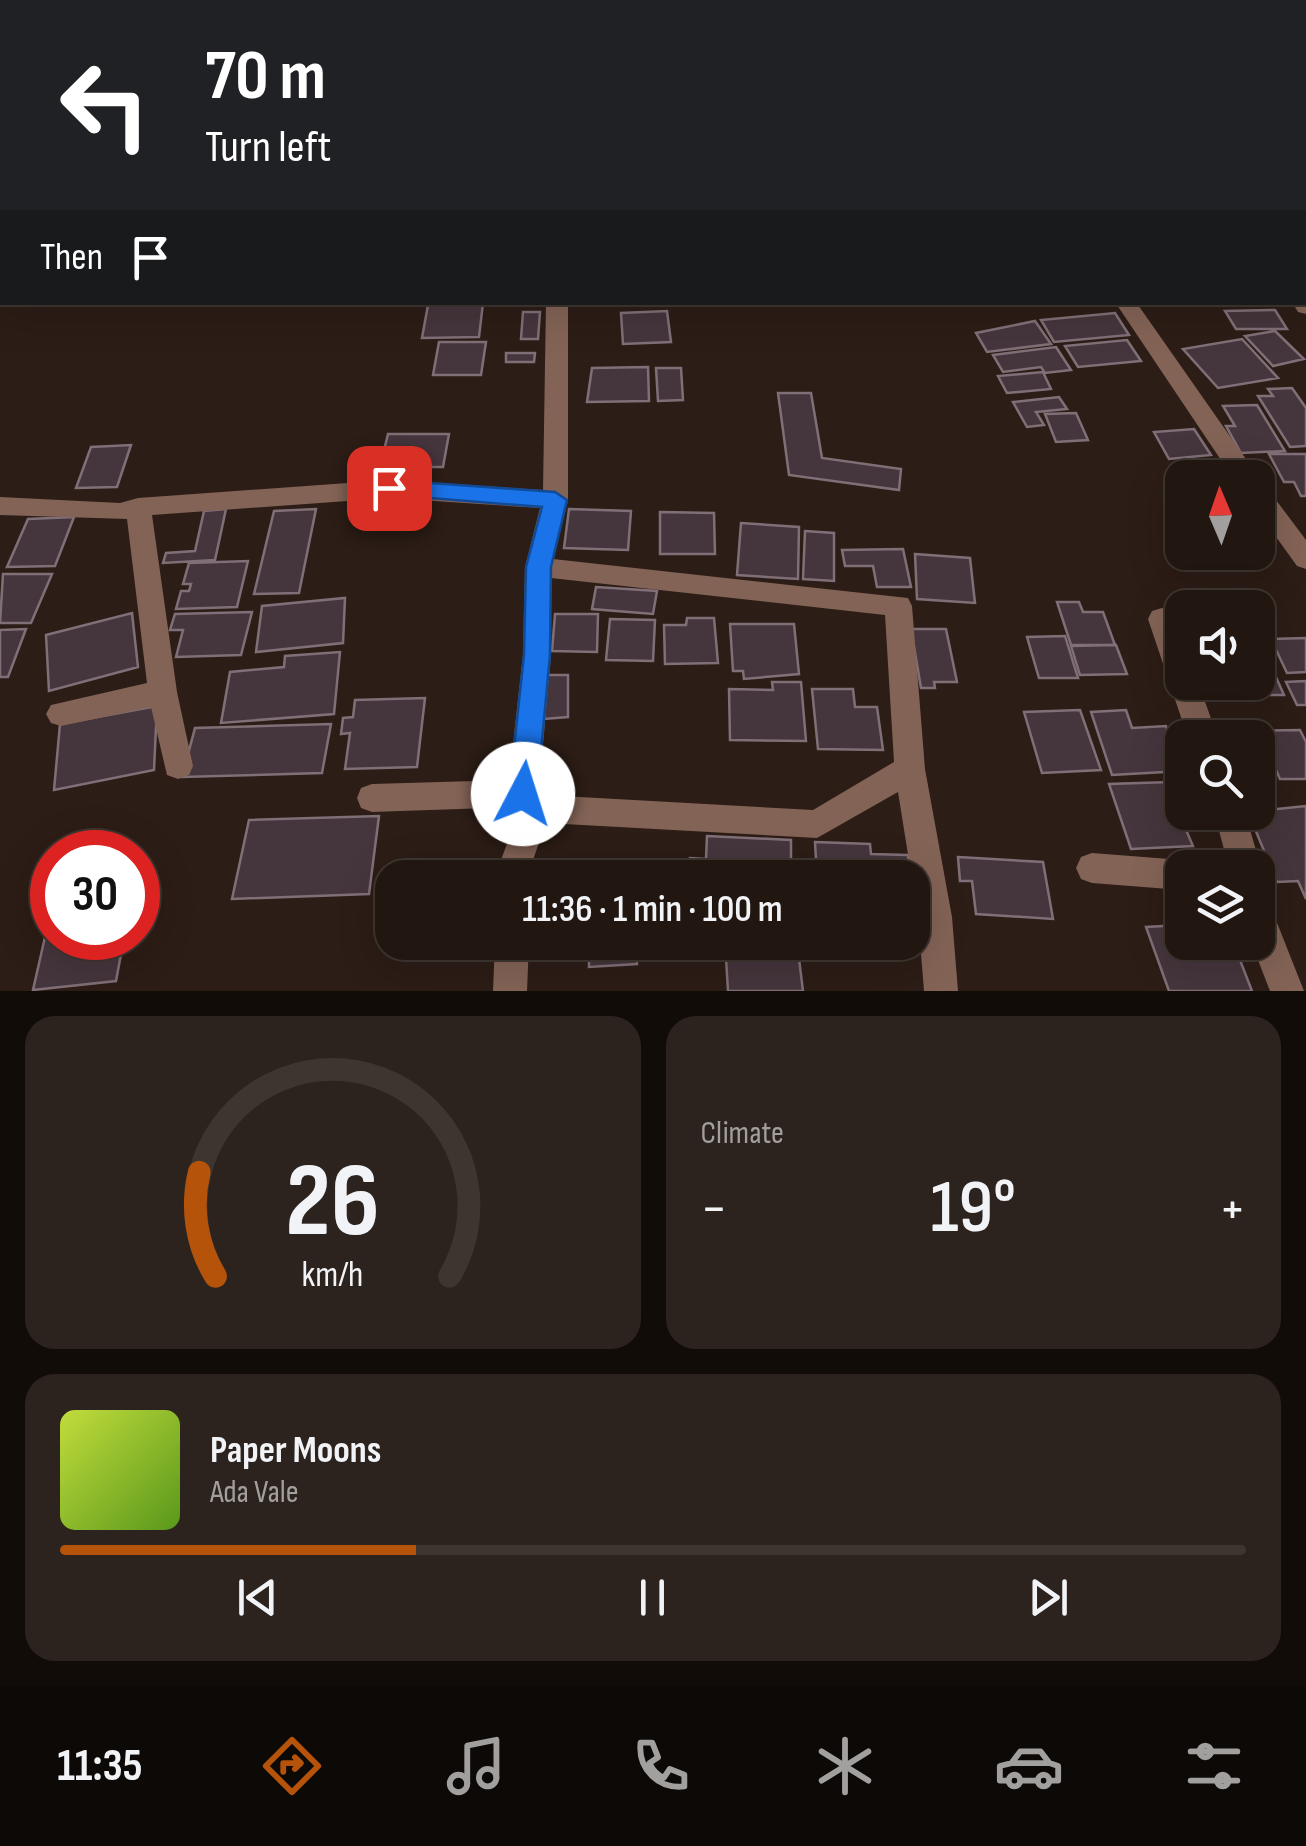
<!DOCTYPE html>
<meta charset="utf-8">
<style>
:root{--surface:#211610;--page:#2d231e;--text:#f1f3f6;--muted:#a29f9f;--line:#3e3530;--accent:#b45309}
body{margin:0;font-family:"Sofia Sans Condensed",sans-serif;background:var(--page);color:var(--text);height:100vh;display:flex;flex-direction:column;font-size:38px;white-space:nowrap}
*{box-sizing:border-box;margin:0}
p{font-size:32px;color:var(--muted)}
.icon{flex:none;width:55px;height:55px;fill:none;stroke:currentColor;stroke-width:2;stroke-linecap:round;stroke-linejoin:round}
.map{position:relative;height:991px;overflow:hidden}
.details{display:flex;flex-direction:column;gap:25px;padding:25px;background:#120c09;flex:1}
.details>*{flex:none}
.guide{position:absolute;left:0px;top:0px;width:1308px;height:305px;box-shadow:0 10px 40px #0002,0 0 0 2px var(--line);background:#202124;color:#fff;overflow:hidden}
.needle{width:65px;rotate:358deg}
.fabs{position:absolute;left:1165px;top:460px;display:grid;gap:20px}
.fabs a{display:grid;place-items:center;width:110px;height:110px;border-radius:20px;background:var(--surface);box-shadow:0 10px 40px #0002,0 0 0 2px var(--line);font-size:50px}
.speed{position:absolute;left:30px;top:830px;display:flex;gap:20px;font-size:50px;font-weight:700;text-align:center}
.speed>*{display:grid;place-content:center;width:130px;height:130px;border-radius:50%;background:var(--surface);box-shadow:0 10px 40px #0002,0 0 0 2px var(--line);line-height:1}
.speed .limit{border:15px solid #d22;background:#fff;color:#111}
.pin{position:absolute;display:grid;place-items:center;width:85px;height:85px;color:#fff;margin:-42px;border-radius:20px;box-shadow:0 5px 15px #0006}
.me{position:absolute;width:110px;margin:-55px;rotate:5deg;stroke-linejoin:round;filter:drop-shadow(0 0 8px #0008)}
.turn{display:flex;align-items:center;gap:35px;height:210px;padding:0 40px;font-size:45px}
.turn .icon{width:130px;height:130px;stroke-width:2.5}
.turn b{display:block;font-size:70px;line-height:85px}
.then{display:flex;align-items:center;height:95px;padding:0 40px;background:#0003;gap:20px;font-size:38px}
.big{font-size:75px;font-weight:600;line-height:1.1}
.details .tile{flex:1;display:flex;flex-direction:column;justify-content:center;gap:15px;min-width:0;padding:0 35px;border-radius:30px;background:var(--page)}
.details .dial{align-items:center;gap:0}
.dial svg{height:260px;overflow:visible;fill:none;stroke:var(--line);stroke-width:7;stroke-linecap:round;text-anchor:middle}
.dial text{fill:var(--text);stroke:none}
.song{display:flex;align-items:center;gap:30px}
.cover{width:120px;height:120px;border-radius:15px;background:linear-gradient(135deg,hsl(70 70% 55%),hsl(90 70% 35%))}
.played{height:10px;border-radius:5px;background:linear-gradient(90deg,var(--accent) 30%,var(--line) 30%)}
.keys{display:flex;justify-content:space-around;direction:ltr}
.heat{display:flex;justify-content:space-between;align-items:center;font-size:55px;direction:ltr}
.details .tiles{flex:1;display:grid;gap:25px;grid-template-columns:1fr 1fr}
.tile:last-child{grid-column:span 2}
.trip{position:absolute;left:375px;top:860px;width:555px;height:100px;border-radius:30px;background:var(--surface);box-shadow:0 10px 40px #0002,0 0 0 2px var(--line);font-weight:600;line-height:100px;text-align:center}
.tabs{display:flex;height:160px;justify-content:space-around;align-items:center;background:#0d0906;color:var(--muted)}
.tabs .icon{width:70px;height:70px}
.tabs .active{color:var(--accent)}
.tabs b{font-size:45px;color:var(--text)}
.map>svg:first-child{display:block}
.building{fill:#45353c;stroke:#816f77;stroke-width:2.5}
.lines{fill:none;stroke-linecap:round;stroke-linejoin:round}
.street{fill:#836356;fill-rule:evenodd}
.primary{stroke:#e7a68a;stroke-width:25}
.route{fill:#1a73e8;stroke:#114b97;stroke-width:2.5}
</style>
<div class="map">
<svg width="1306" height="991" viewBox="0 0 1306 991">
<rect width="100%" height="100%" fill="#2c1d16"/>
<!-- building -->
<path class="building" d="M435 302 483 303 479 337 422 338 428 305Z
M1275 310 1287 329H1236L1225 311Z
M667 311 671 342 623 344 621 313Z
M523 312H540L538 339H521Z
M1115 313 1129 335 1054 342 1041 320Z
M1035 321 1051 344 987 352 976 333Z
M1275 331 1304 359 1273 366 1245 336Z
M1242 339 1278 378 1218 388 1183 349Z
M1127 340 1141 361 1078 367 1065 346Z
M439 342H486L481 375H433Z
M1056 347 1071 370 1045 373 1041 367 1003 372 993 355Z
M506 353H535L534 362H506Z
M648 367 649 401 587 402 592 368Z
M656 368H681L683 400 658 401Z
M1043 372 1051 389 1007 393 998 376Z
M1292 388 1306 408V446L1290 447 1258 396H1273L1268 389Z
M778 393H811L822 458 901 469 899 490 789 475Z
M1059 397 1067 409 1036 412 1044 425 1027 427 1013 402Z
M1257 405 1285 451 1241 453 1226 426H1235L1223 406Z
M1076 413 1088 440 1056 442 1045 414Z
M1194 429 1211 455 1169 459 1154 432Z
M388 434H449L443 467H380Z
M131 445 117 487 76 488 91 447Z
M1269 454H1306V496H1301L1294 482H1284Z
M1188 462H1228L1235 478H1184L1181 471H1192Z
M226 509 215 560 163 563 166 553 195 551 204 511Z
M316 509 299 593 254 594 274 511Z
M569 509 631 511 628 550 564 548Z
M660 512 714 513 715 554H660Z
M74 517 55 566 7 567 28 519Z
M741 523 799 527 798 579 737 575Z
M805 531 834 533V581L803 579Z
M903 549 911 587H877L873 566H845L842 550Z
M915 554 970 558 975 603 917 599Z
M248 561 237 607 176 609 181 591H189L191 584H183L189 563Z
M3 574H52L31 623H0Z
M596 587 657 591 653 614 592 609Z
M345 598 343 643 256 652 262 606Z
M1057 602H1079L1083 612H1103L1115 645H1071Z
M252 612 241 655 176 657 183 630H170L175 614Z
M132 613 138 667 49 691 46 635Z
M555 614H598L597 652 552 651Z
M687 618H714L718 663 665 664 664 625H686Z
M610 619 655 620 653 661 606 660Z
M730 624H794L799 674 744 679 743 671H733Z
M26 629 8 677H0V630Z
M911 629H946L957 682H934L935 688H921Z
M1065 636 1078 678H1039L1027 637Z
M1258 637 1284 695H1225L1219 682H1258Z
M1306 638V672L1287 673 1271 639Z
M1116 645 1127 674 1080 675 1071 646Z
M340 652 334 714 221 723 230 672 284 667 285 656Z
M544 675H568V717L544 719Z
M1306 681V705H1297L1286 682Z
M772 682H801L806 741 730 740 729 689 773 690Z
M812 689H853L855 707H877L883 750 818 749Z
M425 698 417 767 345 769 350 733 341 734 343 718 353 717 355 700Z
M157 706 154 770 54 790 60 724Z
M1080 710 1101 770 1042 773 1024 712Z
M1126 710 1132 728 1166 726 1182 771 1112 775 1091 712Z
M1235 720 1242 738H1218L1211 721Z
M331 724 322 773 182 777 195 728Z
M1300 730 1306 742V779H1280L1276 770H1263L1258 758V738H1249L1246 731Z
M1171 782 1178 797H1182V812H1197L1200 821 1183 823 1193 846 1131 849 1109 784Z
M1306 806V899L1298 881 1277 882 1248 812Z
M379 816 369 894 232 899 249 820Z
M707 836 791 840V878H689L690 858 706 859Z
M815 842 870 844 871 854 908 855 910 878H817Z
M958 857 1043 862 1053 919 976 914 972 881H960Z
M52 906V938H124L116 981 33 990Z
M1182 925V942H1233L1252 991H1169L1146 927Z
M589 942H635L637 964 589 967Z
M725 942H797L803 991H728Z"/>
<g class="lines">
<!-- street -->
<path class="street" d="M352 0H375L377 2H354Z
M653 0H669L670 2H655Z
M750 0H766L767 2H752Z
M888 0H904L906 2H890Z
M1038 0H1055L1057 2H1040Z
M1190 0H1207L1209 2H1192Z
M1305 233H1306V245H1305Z
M1305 296 1306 297V314L1298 312 1292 302H1305Z
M546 302H568V500L553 559 908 598 912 606 925 769 952 917 958 991H924L918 917 898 792 817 838 546 823 533 860 532 878H500L501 860 519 811 516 807 372 812 361 808 357 798 361 788 372 784 509 780 523 655 525 567 540 508 389 498 152 515 177 692 193 766 189 775 178 779 167 775 151 707 61 726 51 723 46 714 51 705 147 683 127 519 0 515V497L120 503 138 498 389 480 543 490ZM551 578 885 615 894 762 813 810 544 795 539 789 551 655Z
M1115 302H1136L1255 472 1258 478V479L1233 478Z
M1258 485 1267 488 1306 540V569L1297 566 1258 512Z
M1162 608 1172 611 1182 639V682H1198L1218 738H1188L1148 619 1152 611Z
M1214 812H1245L1261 868 1258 876V868H1229Z
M1092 853 1182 860 1195 868H1182V890L1092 883 1081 879 1076 868 1081 857Z
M1258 900 1270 905 1304 991H1270L1251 942H1258Z
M495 942H529L527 991H493Z"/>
<!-- primary -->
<path class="primary" d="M318 2 324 0
M0 120 2 119"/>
</g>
<!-- route -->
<path class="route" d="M389 480 555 492 567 500 551 567 550 655 537 794 533 802 523 806 513 802 509 794 524 655 526 567 542 507 381 494 378 488Z"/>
</svg>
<div class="fabs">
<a><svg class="needle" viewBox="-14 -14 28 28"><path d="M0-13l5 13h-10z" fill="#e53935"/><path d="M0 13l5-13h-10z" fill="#a29f9f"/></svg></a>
<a><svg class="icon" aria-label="sound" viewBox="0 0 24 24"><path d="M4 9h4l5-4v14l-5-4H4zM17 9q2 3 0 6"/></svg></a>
<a><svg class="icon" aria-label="search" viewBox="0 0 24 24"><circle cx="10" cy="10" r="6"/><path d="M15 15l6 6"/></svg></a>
<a><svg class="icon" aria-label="layers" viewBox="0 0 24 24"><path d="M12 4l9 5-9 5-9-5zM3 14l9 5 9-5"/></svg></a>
</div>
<div class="speed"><div class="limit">30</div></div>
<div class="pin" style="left:389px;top:488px;background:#d93025"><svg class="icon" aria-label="arrive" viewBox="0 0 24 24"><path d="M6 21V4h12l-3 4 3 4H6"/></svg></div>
<svg class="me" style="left:523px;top:794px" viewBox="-20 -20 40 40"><circle r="19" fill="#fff"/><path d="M0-13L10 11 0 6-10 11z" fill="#1a73e8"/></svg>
<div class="trip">11:36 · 1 min · 100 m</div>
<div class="guide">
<div class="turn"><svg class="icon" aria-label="left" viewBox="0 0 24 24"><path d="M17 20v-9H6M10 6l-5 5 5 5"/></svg><div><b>70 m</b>Turn left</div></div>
<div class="then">Then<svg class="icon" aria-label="arrive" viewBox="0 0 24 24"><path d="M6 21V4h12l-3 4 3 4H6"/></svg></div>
</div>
</div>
<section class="details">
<div class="tiles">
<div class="tile dial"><svg viewBox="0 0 100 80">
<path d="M14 69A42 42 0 1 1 86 69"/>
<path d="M14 69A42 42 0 0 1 9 37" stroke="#b45309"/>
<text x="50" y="56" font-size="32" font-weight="700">26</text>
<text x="50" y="72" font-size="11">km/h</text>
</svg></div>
<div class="tile"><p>Climate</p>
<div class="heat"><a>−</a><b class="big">19°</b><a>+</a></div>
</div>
<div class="tile">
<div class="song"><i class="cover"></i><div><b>Paper Moons</b><p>Ada Vale</p></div></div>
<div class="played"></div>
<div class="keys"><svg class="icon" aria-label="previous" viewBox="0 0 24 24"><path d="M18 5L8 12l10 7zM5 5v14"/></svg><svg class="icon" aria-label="pause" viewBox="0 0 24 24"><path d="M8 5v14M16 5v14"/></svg><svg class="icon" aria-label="next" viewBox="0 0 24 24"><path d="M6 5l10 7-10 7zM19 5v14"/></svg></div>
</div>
</div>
</section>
<nav class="tabs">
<b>11:35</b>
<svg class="icon active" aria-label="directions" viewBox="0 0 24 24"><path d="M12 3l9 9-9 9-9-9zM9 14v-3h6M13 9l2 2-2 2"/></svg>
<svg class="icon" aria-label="music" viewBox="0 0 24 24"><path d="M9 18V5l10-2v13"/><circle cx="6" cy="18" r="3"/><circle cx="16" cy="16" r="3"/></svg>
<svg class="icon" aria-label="phone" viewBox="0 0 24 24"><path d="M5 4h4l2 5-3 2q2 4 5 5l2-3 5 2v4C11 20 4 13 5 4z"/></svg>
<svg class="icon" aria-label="climate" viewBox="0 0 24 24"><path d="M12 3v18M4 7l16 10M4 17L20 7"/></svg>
<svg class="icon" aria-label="car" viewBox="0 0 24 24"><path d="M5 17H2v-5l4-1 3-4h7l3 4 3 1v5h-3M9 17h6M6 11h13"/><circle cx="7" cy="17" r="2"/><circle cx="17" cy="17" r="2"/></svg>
<svg class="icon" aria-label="filters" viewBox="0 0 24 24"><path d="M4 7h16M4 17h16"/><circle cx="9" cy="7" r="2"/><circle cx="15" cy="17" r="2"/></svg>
</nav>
